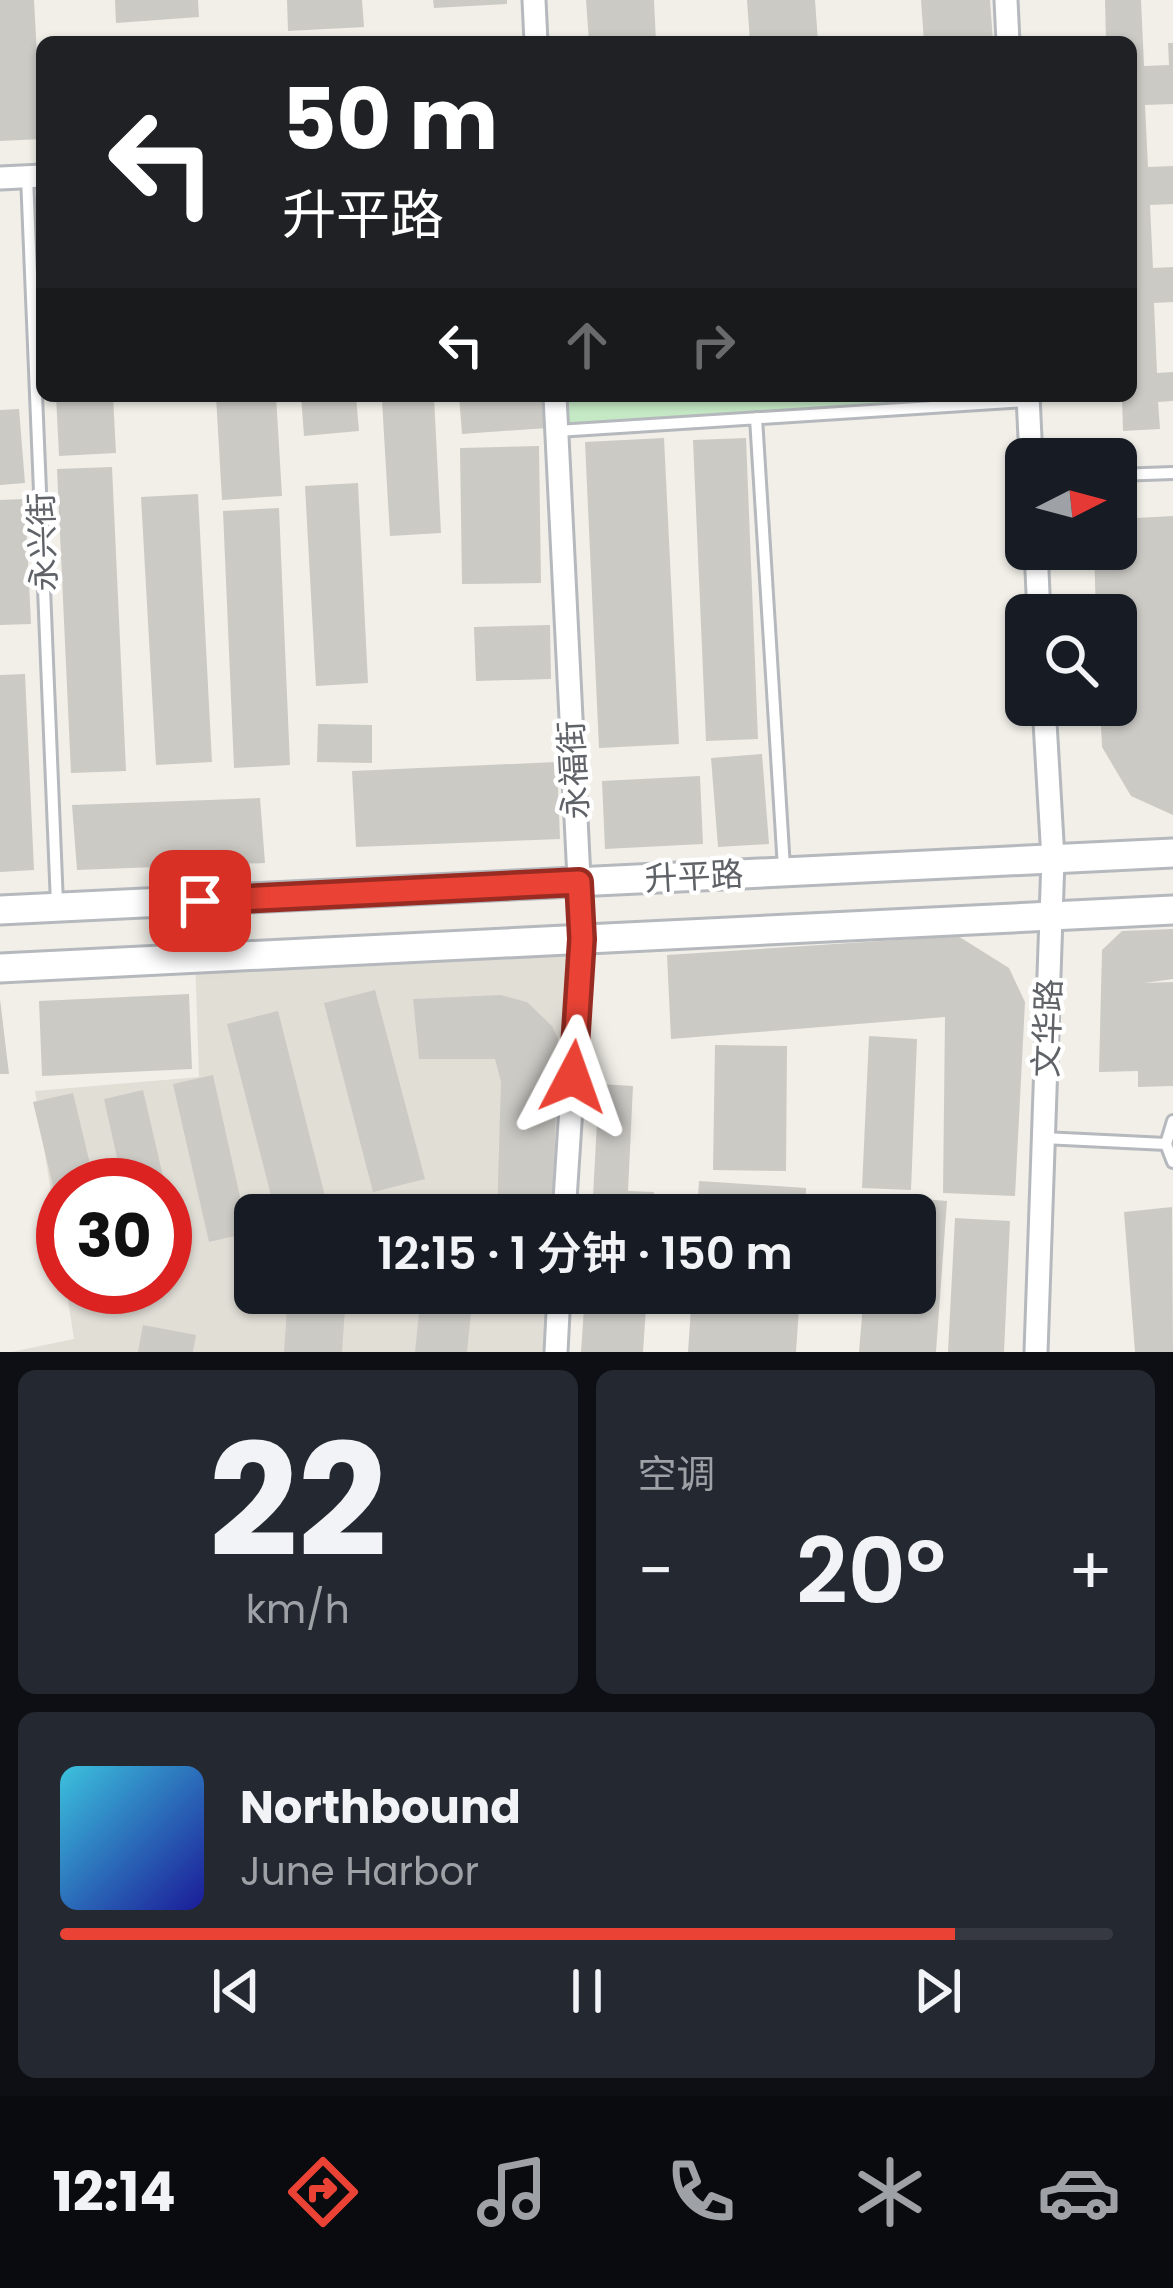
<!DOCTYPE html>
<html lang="zh">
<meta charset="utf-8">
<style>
:root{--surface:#171b24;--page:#242831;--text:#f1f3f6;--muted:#9ea1a6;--line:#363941;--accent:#ea4335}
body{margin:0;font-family:Poppins,"Noto Sans SC",sans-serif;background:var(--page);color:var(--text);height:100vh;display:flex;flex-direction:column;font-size:45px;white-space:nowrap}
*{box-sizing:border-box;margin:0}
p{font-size:39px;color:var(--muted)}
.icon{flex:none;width:66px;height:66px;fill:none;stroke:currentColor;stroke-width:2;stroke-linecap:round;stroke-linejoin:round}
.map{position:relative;height:1352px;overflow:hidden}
.side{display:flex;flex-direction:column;gap:18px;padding:18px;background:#0d0f14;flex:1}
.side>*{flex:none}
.banner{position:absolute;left:36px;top:36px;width:1101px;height:366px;border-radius:18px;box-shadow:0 3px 9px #0004;background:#202124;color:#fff;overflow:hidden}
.needle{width:78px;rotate:84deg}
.controls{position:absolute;left:1005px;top:438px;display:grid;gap:24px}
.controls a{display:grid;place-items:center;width:132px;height:132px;border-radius:18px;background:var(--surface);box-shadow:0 3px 9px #0004;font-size:60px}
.speed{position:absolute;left:36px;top:1158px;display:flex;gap:24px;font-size:60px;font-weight:700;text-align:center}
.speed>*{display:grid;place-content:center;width:156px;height:156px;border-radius:50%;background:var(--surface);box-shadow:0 3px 9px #0004;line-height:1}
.speed .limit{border:18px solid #d22;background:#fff;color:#111}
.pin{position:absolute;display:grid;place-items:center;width:102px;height:102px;color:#fff;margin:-51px;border-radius:24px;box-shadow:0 6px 18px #0006}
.me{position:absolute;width:132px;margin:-66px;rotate:4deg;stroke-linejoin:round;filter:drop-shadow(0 0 9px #0008)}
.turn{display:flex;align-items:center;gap:42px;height:252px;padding:0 48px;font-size:54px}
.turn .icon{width:156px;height:156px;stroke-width:2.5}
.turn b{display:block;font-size:84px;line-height:102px}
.lanes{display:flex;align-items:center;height:114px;padding:0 48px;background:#0003;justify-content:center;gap:60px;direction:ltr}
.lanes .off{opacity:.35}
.big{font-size:90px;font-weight:600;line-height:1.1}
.side .tile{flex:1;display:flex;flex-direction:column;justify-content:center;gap:18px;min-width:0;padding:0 42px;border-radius:18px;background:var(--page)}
.side .dial{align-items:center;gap:0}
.dial b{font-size:156px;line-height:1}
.song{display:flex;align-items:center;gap:36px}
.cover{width:144px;height:144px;border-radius:18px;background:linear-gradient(135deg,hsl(190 70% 55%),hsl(240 70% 35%))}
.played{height:12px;border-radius:6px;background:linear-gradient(90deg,var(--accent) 85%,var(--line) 85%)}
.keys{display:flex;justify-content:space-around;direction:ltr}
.heat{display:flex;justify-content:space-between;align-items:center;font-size:66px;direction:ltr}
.side .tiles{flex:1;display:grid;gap:18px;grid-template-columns:1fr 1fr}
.tile:last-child{grid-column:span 2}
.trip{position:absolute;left:234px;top:1194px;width:702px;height:120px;border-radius:18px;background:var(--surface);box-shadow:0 3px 9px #0004;font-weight:600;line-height:120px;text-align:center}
.dock{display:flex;height:192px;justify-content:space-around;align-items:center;background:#090b0e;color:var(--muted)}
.dock .icon{width:84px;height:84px}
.dock .current{color:var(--accent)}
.dock b{font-size:54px;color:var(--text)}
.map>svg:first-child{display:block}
.education{fill:#e1ded6}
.green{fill:#c5e8c5}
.building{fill:#cccac5}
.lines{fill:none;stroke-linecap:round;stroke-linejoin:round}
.service-casing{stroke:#b5b8bc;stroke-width:16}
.minor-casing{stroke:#b5b8bc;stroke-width:27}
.tertiary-casing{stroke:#b5b8bc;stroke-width:33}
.service{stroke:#fff;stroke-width:10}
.minor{stroke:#fff;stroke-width:21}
.tertiary{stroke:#fff;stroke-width:27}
.route-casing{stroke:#982c22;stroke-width:30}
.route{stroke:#ea4335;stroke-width:21}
.labels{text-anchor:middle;stroke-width:9;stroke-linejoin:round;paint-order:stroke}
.street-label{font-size:33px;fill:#5f6368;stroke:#fff}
</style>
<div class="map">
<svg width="1173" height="1352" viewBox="0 0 1173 1352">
<rect width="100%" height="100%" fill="#f1efe8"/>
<!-- education -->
<path class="education" d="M582 939 564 1215H255V1293H559L556 1352H11L74 1339 66 1287H165V1185H63V1269L35 1091 199 1077 195 958Z"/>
<!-- green -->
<path class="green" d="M555 396H1028L557 431Z"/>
<!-- building -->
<path class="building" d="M0 0H34L37 55H42V139L0 141Z
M115 0H198L199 17 116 23Z
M287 0H362L364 27 288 31Z
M433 0H507V4L434 8Z
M586 0H654L656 42H589Z
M747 0H815L818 42H750Z
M921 0H990L993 42H924Z
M1105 0H1141L1144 66 1169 65 1168 43H1173V104L1145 105 1148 167 1173 166V204L1150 205 1153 268 1173 267V302L1154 303 1157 373 1173 372V401L1158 402 1160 429 1123 431 1122 396H1131V42H1106Z
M56 396H113L116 453 59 456Z
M216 396H276L282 496 222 500Z
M301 396H356L359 431 304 436Z
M459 396H545L547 428 462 434Z
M434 398 441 533 390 536 382 401Z
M19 409 25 483 0 485V410Z
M664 438 679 744 599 748 585 442Z
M746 438 758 739 706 741 693 440Z
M539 446 541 583 462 584 460 448Z
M112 467 126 771 71 773 57 469Z
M358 483 368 683 316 686 305 486Z
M198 494 212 762 156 765 141 497Z
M25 499 31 624 0 625V500Z
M279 508 290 765 234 768 223 511Z
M1173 516V815L1131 796 1102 747 1100 705H1116V615H1096L1094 549H1116V519Z
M550 625 551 679 476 681 474 627Z
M25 674 34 870 0 872V675Z
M318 724 372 725V763L317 762Z
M762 754 769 844 718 847 711 758Z
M557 762 560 839 356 847 352 771Z
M700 776 703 844 605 849 602 781Z
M260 798 265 863 77 870 72 805Z
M1173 929V979L1144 983 1173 982V1086L1138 1087V1071L1099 1072 1102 950 1122 931Z
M958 936 1009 968 1025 1002 1015 1196 943 1193 945 1017 671 1039 667 955Z
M375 990 425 1179 373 1192 324 1003Z
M189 994 192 1069 42 1076 39 1001Z
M501 995 527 1002 552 1026 558 1039 553 1215H497L501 1082 495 1059H419L413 999Z
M0 999 9 1074H0Z
M278 1011 327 1204 285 1215H276L227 1024Z
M869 1036 917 1039 911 1190 862 1188Z
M715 1045 787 1046 786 1171 713 1170Z
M213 1075 248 1233 209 1242 173 1084Z
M599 1084 633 1086 628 1191 654 1192 653 1215H592Z
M143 1090 165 1185H123L104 1099Z
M73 1093 95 1185H63L61 1220 33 1102Z
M699 1181 806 1188 805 1215H697Z
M165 1194 179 1248 165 1251Z
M871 1195 947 1201 936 1352H859L864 1293H915V1215H869Z
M431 1196 483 1201 481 1215H429Z
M1172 1207 1173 1352H1135L1124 1212Z
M955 1218 1010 1221 1004 1352H948Z
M288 1293H346L342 1352H284Z
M421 1293H473L467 1352H415Z
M585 1293H647L643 1352H581Z
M692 1293H800L796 1352H688Z
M143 1325 196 1335 193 1352H138Z"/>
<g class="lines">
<!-- service casing -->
<g class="service-casing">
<path id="service" d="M27 176 57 904
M756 418 784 868
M557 431 1027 401
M1116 475 1173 473
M1173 1121 1166 1144 1173 1162
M1043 1138 1166 1144"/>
</g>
<!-- minor casing -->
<g class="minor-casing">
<path id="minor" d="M534 0 536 42
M1006 0 1008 42
M0 178 42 176
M555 396 582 939 564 1215
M1028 396 1031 459
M1036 549 1039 615
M556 1352 559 1293
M1036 1352 1053 859 1044 705"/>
</g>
<!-- tertiary casing -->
<g class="tertiary-casing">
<path id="tertiary" d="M0 910 1173 853
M0 968 1173 910"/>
</g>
<!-- service -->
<use href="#service" class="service"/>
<!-- minor -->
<use href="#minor" class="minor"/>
<!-- tertiary -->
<use href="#tertiary" class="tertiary"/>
</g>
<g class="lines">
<!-- route casing -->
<g class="route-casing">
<path id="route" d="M200 901 579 882 582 939 573 1077"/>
</g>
<!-- route -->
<use href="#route" class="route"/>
</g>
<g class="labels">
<!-- street labels -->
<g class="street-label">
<text transform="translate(42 542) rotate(-92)" y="12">永兴街</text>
<text transform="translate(573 770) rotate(-93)" y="12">永福街</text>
<text transform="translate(694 876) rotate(-3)" y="12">升平路</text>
<text transform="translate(1047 1028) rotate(-88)" y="12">文华路</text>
</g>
</g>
</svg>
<div class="controls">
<a><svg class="needle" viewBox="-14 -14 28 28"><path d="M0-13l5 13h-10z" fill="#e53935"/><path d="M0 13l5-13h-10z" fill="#9ea1a6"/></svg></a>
<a><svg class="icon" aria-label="search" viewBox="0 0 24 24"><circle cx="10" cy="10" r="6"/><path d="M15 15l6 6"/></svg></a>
</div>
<div class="speed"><div class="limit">30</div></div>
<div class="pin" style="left:200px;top:901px;background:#d93025"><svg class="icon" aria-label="arrive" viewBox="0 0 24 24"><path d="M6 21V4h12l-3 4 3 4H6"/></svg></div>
<svg class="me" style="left:573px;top:1077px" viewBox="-20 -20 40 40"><path d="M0-17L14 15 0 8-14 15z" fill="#ea4335" stroke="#fff" stroke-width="4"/></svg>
<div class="trip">12:15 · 1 分钟 · 150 m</div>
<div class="banner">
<div class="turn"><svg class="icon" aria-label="left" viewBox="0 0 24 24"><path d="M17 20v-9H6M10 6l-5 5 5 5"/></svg><div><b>50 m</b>升平路</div></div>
<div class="lanes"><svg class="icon" aria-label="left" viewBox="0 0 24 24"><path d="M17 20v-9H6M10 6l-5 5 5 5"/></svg><svg class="icon off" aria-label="ahead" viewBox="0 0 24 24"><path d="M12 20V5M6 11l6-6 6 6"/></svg><svg class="icon off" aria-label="right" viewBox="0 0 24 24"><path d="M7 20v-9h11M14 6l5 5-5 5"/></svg></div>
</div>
</div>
<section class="side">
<div class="tiles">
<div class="tile dial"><b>22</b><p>km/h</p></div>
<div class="tile"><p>空调</p>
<div class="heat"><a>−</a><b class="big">20°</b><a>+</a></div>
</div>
<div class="tile">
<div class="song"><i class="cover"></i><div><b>Northbound</b><p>June Harbor</p></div></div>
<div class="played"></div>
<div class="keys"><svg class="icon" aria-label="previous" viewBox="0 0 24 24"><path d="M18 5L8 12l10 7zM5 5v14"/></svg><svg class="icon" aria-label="pause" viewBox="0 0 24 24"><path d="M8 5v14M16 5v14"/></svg><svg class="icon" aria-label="next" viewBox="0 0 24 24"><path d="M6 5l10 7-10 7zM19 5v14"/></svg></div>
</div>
</div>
</section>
<nav class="dock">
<b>12:14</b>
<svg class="icon current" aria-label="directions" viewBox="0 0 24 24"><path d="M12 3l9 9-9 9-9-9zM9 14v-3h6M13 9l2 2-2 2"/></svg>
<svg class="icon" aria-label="music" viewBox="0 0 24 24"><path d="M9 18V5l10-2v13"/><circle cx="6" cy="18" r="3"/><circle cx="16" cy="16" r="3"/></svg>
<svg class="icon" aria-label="phone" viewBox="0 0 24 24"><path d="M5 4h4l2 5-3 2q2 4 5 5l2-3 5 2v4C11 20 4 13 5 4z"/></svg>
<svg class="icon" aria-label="climate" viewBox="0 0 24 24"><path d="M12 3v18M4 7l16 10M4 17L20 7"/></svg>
<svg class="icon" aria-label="car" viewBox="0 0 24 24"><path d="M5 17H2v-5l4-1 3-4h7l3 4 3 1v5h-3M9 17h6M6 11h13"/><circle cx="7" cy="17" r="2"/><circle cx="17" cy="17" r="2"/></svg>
</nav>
